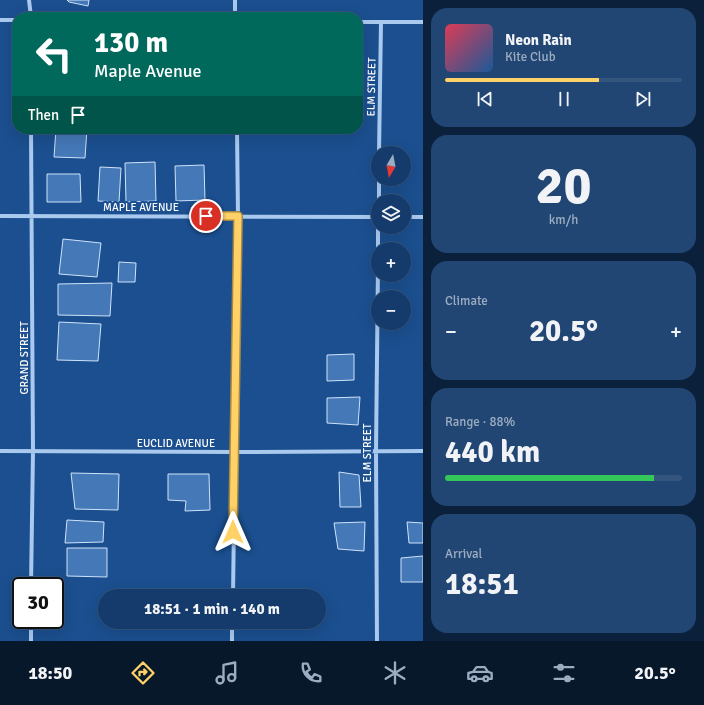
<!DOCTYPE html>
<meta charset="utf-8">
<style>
:root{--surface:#143b6b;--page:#214673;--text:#f1f3f6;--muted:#9dadc1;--line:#33557e;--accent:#ffd166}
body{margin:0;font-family:Signika,sans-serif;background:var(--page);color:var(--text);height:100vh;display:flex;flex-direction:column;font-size:15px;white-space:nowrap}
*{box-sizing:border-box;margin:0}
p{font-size:13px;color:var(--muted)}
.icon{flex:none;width:22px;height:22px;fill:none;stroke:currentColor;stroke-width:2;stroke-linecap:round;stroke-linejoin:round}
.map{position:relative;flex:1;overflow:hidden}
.panel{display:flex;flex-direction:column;gap:8px;padding:8px;background:#0b203b;width:281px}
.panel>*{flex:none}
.hud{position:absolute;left:12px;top:12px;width:351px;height:122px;border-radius:16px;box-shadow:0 4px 16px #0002,0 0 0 1px var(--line);background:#00695c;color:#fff;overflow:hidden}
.needle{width:26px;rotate:190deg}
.controls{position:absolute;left:371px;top:146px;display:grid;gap:8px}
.controls a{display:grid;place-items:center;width:40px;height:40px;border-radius:50%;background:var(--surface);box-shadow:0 4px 16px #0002,0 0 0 1px var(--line);font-size:20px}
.speed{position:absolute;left:12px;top:577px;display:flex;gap:8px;font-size:20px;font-weight:700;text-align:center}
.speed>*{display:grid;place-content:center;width:52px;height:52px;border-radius:50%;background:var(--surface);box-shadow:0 4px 16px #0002,0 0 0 1px var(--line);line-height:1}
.speed .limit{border:2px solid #111;border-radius:6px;background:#fff;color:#111}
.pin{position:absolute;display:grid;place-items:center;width:34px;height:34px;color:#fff;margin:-17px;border:2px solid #fff;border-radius:50%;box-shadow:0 1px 4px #0007}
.me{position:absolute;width:44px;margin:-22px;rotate:0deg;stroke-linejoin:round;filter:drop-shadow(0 0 3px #0008)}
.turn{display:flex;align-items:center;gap:14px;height:84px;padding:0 16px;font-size:18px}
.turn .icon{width:52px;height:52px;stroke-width:2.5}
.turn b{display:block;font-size:28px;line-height:34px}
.then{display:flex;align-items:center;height:38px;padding:0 16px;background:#0003;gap:8px;font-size:15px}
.big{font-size:30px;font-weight:800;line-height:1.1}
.panel .widget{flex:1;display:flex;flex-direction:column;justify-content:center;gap:6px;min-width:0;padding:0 14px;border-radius:16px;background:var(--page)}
.panel .dial{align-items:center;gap:0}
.dial b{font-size:52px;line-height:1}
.song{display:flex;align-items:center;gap:12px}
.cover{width:48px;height:48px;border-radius:6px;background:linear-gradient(135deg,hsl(350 70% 55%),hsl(210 70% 35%))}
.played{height:4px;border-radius:2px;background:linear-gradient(90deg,var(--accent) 65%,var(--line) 65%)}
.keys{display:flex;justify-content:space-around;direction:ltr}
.heat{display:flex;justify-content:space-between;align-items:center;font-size:22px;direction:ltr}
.charge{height:6px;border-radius:3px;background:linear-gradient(90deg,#34c759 88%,var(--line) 0)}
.trip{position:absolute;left:98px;top:589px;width:228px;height:40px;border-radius:20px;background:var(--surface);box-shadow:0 4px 16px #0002,0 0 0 1px var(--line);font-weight:800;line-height:40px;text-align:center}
.tabs{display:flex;height:64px;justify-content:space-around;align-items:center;background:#08182b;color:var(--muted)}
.tabs .icon{width:28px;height:28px}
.tabs .active{color:var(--accent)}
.tabs b{font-size:18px;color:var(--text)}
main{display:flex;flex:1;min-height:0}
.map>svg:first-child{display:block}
.building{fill:#4478b7;stroke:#cfe3fa}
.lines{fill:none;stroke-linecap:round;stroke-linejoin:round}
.street{stroke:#a9c9ee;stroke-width:4}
.route-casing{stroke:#a68842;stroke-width:10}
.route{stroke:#ffd166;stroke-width:7}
.labels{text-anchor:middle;stroke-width:4;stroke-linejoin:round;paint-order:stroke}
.street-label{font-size:11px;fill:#fff;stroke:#1b4f8f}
</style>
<main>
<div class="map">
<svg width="423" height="641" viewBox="0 0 423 641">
<rect width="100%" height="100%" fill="#1b4f8f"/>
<!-- building -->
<path class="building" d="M67 0H89L88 6 69 2Z
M56 129H87L85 158 54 157Z
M155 162 156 201 126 202 125 163Z
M204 165 205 200 176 201 175 166Z
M100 167 121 168 119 202 98 201Z
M47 174H80L81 202H47Z
M63 239 101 243 97 277 59 274Z
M119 262 136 263 135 282H118Z
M112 283 110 316 58 315V284Z
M59 322 101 324 98 361 57 360Z
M354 354V380L327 381V355Z
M360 397 358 425 327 423V398Z
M339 472 359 475 361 507H340Z
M71 473 119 474 118 510 75 509Z
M168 474H209L210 510 185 511 186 501 168 500Z
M67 520 104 522 103 542 65 543Z
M365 522 364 551 338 549 334 523Z
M407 522 423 523V543H409Z
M67 548H107V577L67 576Z
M423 556V582H401V558Z"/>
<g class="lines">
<!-- street -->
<path class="street" d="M29 0 31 17
M235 0V17
M0 20H17
M358 22H423
M379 153 381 22
M379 201V179
M0 216 378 217
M404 217H423
M378 249V227
M0 451 234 452 423 451
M31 586 33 451 31 129
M233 596 238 216 237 129
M31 641V620
M232 641V622
M377 641 376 451 378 265"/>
</g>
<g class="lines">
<!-- route casing -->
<g class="route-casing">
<path id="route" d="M206 216H238L233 532"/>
</g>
<!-- route -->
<use href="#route" class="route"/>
</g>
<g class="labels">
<!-- street labels -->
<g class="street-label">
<text transform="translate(371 87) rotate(-89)" y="4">ELM STREET</text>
<text x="141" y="211">MAPLE AVENUE</text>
<text transform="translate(24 358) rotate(-90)" y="4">GRAND STREET</text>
<text x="176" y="447">EUCLID AVENUE</text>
<text transform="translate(367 453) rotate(-90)" y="4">ELM STREET</text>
</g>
</g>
</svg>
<div class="controls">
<a><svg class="needle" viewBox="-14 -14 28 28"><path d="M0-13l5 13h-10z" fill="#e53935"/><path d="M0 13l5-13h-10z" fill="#9dadc1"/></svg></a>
<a><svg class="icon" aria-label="layers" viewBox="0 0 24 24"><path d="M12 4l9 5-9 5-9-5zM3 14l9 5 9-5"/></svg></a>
<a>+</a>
<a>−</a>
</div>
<div class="speed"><div class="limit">30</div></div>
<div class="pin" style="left:206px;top:216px;background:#d93025"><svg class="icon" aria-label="arrive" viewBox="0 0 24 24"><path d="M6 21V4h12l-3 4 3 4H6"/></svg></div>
<svg class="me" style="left:233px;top:532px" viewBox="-20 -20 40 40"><path d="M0-17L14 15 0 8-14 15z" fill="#ffd166" stroke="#fff" stroke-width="4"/></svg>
<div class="trip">18:51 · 1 min · 140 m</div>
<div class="hud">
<div class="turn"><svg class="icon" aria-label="left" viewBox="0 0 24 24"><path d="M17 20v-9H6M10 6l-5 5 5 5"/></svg><div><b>130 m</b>Maple Avenue</div></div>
<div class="then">Then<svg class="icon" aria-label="arrive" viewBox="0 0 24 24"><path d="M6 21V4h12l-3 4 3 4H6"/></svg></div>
</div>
</div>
<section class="panel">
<div class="widget">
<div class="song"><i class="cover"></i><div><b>Neon Rain</b><p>Kite Club</p></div></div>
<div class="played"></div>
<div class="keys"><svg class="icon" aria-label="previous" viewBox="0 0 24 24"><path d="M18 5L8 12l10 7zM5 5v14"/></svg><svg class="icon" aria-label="pause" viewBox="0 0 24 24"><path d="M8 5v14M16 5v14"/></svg><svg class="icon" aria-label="next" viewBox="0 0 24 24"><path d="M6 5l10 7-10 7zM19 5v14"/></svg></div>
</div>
<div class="widget dial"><b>20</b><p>km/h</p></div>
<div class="widget"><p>Climate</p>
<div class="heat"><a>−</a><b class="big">20.5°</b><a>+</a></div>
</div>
<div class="widget"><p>Range · 88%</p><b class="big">440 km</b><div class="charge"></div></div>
<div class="widget"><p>Arrival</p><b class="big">18:51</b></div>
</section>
</main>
<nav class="tabs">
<b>18:50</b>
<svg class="icon active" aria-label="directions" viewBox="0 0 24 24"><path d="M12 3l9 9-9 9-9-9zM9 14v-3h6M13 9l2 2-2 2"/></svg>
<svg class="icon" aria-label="music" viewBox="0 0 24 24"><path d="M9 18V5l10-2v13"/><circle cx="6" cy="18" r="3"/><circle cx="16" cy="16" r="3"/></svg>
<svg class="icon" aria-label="phone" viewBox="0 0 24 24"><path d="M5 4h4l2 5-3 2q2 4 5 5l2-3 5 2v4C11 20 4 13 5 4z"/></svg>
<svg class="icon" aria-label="climate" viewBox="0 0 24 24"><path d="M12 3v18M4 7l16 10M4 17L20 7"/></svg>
<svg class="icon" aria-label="car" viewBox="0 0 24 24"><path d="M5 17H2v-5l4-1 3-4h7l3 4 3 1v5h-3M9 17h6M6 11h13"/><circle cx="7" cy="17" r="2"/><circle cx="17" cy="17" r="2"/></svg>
<svg class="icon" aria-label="filters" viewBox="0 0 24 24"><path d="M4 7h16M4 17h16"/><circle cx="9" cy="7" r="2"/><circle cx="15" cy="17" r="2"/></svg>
<b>20.5°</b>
</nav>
